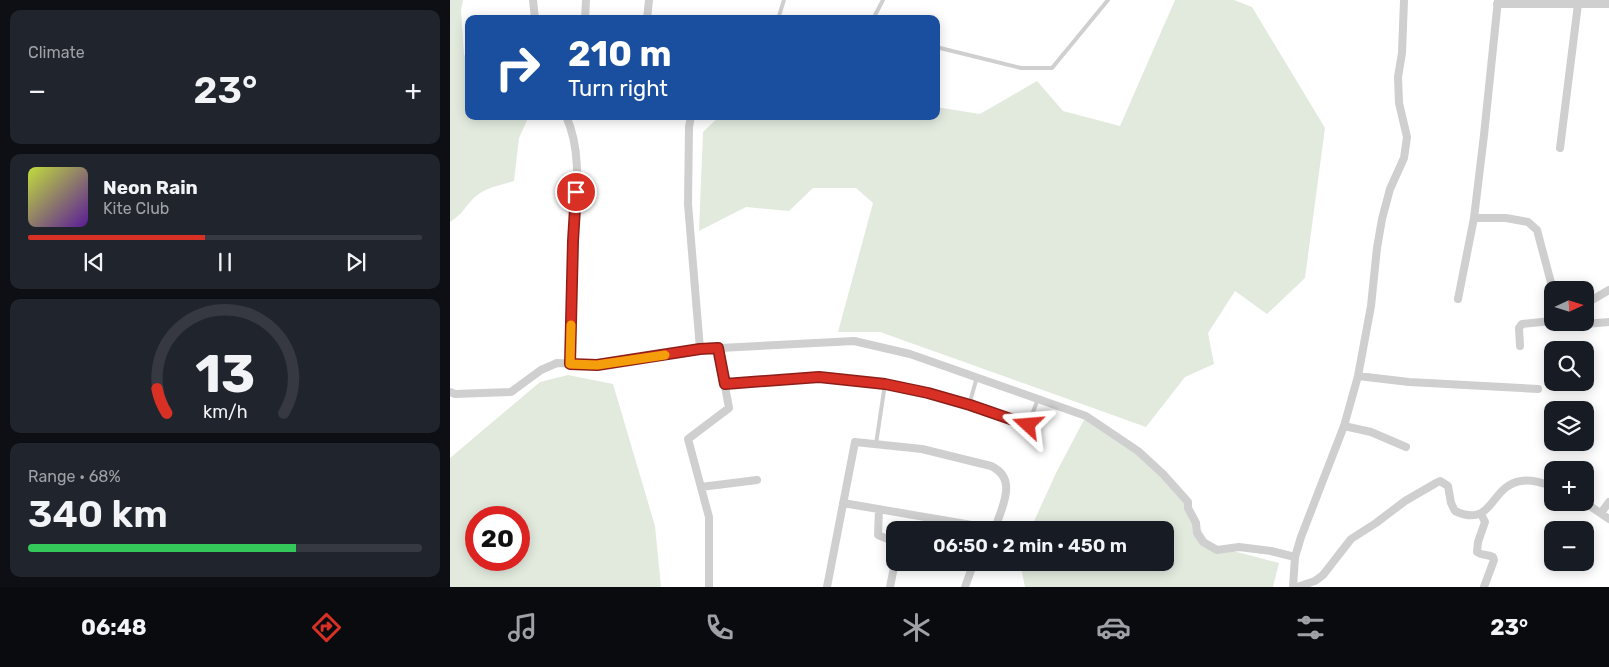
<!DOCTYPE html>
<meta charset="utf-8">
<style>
:root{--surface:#171b24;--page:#20242c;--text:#f1f3f6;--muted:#9ea1a6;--line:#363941;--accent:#d93025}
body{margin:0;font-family:Rubik,sans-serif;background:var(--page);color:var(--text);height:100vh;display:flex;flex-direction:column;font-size:19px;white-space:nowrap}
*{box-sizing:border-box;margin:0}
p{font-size:16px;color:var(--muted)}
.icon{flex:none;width:28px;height:28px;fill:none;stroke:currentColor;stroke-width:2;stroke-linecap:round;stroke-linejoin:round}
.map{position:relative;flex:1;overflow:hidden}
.drawer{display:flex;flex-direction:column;gap:10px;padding:10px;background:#0d0f14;width:450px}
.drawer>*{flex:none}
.guide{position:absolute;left:15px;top:15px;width:475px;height:105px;border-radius:10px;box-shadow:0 2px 12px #0003;background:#1a4fa0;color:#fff;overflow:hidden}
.needle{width:32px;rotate:86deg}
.tools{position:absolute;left:1094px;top:281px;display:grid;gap:10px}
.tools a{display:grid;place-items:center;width:50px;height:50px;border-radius:10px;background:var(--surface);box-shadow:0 2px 12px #0003;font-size:25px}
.speed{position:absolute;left:15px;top:506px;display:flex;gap:10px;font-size:25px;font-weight:700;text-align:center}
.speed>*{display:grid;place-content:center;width:65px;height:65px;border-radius:50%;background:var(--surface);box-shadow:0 2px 12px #0003;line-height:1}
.speed .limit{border:8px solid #d22;background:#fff;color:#111}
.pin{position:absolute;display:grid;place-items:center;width:42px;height:42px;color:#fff;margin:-21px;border:2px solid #fff;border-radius:50%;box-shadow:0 1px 5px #0007}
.me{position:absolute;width:55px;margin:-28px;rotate:289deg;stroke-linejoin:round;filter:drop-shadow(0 0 4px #0008)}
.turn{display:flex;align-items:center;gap:18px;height:105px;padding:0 20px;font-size:22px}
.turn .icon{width:65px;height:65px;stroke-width:2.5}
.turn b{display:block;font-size:35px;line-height:42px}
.big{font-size:38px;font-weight:600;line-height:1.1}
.drawer .tile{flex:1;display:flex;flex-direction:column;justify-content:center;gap:8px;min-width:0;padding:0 18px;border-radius:10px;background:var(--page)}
.drawer .dial{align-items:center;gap:0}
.dial svg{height:130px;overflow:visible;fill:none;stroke:var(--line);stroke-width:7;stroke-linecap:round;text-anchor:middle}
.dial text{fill:var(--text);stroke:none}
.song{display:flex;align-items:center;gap:15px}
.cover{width:60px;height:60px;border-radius:8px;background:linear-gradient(135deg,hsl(70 70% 55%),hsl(270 70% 35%))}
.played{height:5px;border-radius:2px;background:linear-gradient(90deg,var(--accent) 45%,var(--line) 45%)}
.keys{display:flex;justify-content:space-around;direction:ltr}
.heat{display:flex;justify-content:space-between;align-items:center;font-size:28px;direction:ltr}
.charge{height:8px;border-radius:4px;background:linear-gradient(90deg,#34c759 68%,var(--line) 0)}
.trip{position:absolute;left:436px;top:521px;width:288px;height:50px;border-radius:10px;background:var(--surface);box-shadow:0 2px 12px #0003;font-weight:600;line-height:50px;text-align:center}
.tabs{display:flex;height:80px;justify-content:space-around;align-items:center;background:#090b0e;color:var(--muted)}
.tabs .icon{width:35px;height:35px}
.tabs .active{color:var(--accent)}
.tabs b{font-size:22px;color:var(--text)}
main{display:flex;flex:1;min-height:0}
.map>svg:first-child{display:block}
.green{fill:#e2eade;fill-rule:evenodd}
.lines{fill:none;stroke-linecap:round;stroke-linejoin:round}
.lane{stroke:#cfcfcf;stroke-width:4}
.street{stroke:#cfcfcf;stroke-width:8}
.route-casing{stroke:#8d1f18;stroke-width:12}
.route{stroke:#d93025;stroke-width:9}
.slow{stroke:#f59e0b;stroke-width:9}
</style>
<main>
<section class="drawer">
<div class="tile"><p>Climate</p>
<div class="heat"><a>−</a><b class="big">23°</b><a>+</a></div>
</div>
<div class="tile">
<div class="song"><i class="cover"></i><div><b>Neon Rain</b><p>Kite Club</p></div></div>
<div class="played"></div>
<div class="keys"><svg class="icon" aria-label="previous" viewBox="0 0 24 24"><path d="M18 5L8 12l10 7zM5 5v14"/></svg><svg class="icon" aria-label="pause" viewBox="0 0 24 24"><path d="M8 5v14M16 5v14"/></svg><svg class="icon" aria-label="next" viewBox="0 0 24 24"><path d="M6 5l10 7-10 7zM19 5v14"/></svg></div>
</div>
<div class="tile dial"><svg viewBox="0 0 100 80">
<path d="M14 69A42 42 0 1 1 86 69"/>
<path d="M14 69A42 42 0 0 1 8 54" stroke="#d93025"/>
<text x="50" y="56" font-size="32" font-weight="700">13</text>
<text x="50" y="72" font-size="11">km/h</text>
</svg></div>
<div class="tile"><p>Range · 68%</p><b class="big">340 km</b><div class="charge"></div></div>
</section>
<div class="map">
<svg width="1159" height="587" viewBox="0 0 1159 587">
<rect width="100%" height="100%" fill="#fff"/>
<!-- green -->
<path class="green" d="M0 0H13L11 10 14 55 19 59V116H79L69 138 64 181C51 185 37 187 26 196 16 205 13 214 0 222Z
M725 0H784L802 7 875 128 855 278 817 314 785 291 758 333 764 364 735 377 696 427 430 332H388L423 203 406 188H363L339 211 296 207 249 231 253 132 270 116H486V107L530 114 587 81 613 111 670 126Z
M118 375 163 384 205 526 211 587H0V458L90 382ZM26 518H69V560H26Z
M636 416C653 428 672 438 688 451 720 476 740 512 761 546L795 554 829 563 823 587H575L570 563 715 562V530H580L606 473Z"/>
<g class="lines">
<!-- lane -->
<path class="lane" d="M328 19 334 0
M423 19 433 0
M486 47 571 68H602L658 0
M275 384 369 377 435 384
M519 405 527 377
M426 444 435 384C486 395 529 408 578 425L588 399"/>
<!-- street -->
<path class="street" d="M83 0 85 19
M1048 0 1034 135 1024 218H1056L1078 222 1087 230 1103 290
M1047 4H1159
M135 19 136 0
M197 19 199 0
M116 116C134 156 125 199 123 241 121 282 122 323 120 364
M241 116 239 127 238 204 250 349
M1110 148 1128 4
M1008 299 1024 218
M1135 304 1159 290
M1119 322 1124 325 1159 322
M1070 346 1069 328 1072 324 1102 321
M908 376 959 382 1088 389
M0 392 5 394 61 392 91 370 107 363 147 365 250 349 404 341 460 354 636 416 688 451 713 474 738 502V508L746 523 747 533 753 542 767 550 789 547 821 551 845 557
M894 426 921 432 956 447
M251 487 307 480
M1134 502 1159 519
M429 509 428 535 445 542
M1151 513 1159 502
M1031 514 1035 522 1028 542 1027 552C1032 556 1038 554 1043 557L1044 560 1034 587
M500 562 522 567
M259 587V517L238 439 279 408 268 348
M377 587 405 442 472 449 541 466C569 479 551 508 545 529L393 503
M440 587 445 562
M515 587 524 562
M843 587 845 557 851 537 894 426 908 376 921 306 927 248 932 219 940 189 954 158 957 137 949 103 948 77 952 53 954 0
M847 587 865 581 873 575 901 539 926 523 955 501 986 483 990 481 998 486 1001 503 1005 511C1044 529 1039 486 1071 481 1081 479 1093 483 1102 486"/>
</g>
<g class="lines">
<!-- route casing -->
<g class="route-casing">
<path id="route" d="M126 192 123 241 120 364 147 365 250 349 268 348 275 384 369 377 435 384 478 393 520 405 578 425"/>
</g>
<!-- route -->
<use href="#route" class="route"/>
<!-- slow -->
<path class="slow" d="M121 325 120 364 147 365 215 355"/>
</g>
</svg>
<div class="tools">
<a><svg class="needle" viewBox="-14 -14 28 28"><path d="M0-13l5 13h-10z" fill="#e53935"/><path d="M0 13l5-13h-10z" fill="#9ea1a6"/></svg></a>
<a><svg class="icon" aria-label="search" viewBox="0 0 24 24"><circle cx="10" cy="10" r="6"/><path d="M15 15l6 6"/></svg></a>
<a><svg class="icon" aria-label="layers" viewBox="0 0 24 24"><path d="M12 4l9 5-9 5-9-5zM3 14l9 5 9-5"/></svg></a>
<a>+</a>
<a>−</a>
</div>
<div class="speed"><div class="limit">20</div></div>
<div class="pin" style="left:126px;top:192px;background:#d93025"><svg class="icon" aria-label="arrive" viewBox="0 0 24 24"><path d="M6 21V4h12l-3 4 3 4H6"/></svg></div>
<svg class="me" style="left:578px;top:425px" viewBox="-20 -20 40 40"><path d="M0-17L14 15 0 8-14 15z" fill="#d93025" stroke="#fff" stroke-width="4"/></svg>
<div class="trip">06:50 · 2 min · 450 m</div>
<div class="guide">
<div class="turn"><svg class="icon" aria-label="right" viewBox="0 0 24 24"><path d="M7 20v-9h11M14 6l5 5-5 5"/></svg><div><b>210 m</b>Turn right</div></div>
</div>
</div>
</main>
<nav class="tabs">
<b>06:48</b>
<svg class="icon active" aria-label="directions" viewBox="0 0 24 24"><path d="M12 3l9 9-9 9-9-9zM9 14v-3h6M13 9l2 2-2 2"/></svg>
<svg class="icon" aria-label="music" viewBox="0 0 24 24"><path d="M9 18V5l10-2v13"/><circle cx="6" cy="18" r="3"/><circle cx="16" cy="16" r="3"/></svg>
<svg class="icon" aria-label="phone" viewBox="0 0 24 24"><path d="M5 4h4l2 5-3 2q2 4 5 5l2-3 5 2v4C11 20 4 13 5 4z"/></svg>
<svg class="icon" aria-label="climate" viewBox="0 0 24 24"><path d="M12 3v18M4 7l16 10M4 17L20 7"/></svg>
<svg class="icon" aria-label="car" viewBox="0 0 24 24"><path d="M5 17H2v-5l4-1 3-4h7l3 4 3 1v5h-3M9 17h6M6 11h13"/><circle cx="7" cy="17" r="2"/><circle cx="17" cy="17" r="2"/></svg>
<svg class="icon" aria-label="filters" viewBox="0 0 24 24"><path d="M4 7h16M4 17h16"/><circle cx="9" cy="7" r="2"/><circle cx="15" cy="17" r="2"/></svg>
<b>23°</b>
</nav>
